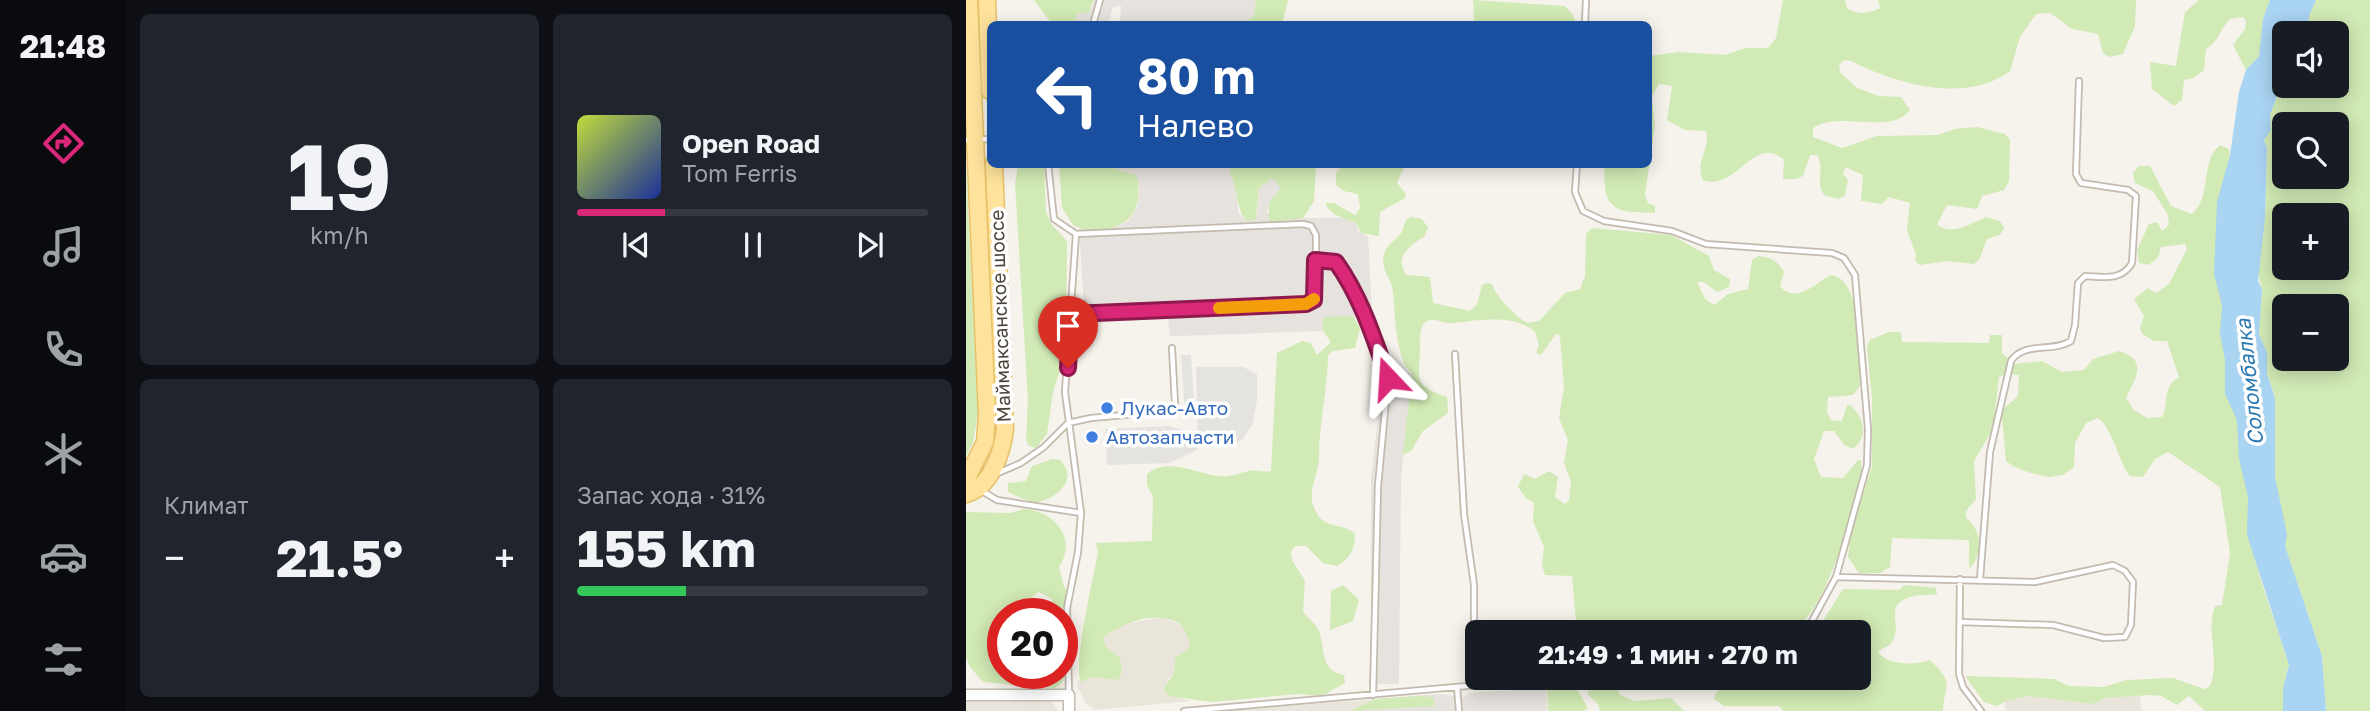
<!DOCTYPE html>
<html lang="ru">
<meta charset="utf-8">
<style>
:root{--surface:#171b24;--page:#20242c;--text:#f1f3f6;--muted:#9ea1a6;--line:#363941;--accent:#db2777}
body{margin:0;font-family:"Golos Text",sans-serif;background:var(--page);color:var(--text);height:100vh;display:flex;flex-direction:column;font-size:26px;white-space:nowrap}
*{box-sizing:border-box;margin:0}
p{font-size:23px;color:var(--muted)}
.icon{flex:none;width:38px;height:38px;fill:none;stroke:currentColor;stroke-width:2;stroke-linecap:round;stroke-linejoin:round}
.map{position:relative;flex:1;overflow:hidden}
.drawer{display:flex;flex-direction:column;gap:14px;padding:14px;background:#0d0f14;width:840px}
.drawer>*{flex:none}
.guide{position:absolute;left:21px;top:21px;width:665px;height:147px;border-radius:10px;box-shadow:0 4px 18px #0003;background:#1a4fa0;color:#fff;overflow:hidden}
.controls{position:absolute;left:1306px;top:21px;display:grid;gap:14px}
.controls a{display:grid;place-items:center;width:77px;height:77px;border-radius:10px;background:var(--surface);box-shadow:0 4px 18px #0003;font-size:35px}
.speed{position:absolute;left:21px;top:598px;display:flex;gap:14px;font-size:35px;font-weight:700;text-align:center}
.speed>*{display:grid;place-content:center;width:91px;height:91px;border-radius:50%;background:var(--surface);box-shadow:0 4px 18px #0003;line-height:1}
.speed .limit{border:10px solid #d22;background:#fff;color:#111}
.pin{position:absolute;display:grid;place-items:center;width:60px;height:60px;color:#fff;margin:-72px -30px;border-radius:50% 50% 50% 0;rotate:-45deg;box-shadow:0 0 7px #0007}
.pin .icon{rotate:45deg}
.me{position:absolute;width:77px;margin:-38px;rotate:340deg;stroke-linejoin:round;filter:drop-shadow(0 0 5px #0008)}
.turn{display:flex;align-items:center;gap:24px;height:147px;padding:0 35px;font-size:32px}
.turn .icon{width:91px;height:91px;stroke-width:2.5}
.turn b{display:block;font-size:49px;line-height:60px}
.big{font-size:52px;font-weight:700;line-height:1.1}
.drawer .card{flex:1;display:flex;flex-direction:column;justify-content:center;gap:10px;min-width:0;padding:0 24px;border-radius:10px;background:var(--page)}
.drawer .dial{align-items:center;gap:0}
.dial b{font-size:91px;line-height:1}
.song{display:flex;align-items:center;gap:21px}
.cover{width:84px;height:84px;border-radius:10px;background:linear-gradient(135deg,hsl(70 70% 55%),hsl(230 70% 35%))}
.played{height:7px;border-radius:4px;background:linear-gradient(90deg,var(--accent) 25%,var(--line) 25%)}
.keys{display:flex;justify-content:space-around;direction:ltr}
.heat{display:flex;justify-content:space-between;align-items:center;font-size:38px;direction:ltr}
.charge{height:10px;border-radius:5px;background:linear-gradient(90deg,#34c759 31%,var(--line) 0)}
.drawer .tiles{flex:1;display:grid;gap:14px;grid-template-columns:repeat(2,1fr)}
.trip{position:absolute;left:499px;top:620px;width:406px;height:70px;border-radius:10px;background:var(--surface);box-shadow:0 4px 18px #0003;font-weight:700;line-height:70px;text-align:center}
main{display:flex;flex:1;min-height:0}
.menu{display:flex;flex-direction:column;width:126px;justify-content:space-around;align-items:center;background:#090b0e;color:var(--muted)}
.menu .icon{width:49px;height:49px}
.menu .selected{color:var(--accent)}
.menu b{font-size:32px;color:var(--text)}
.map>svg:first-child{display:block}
.residential{fill:#eae5da}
.industrial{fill:#e6e2dd}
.green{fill:#d2eab5;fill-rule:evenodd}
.parking{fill:#e5e3e0}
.water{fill:#a9d4f2}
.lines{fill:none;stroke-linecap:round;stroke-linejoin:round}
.lane-casing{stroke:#c2bbae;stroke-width:8}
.street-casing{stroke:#c2bbae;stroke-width:13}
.primary-casing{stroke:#e6c16a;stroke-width:19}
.lane{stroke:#fff;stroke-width:4.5}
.street{stroke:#fff;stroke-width:10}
.primary{stroke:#ffe39c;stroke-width:16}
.route-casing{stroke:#8e194d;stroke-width:18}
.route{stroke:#db2777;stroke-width:12}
.slow{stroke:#f59e0b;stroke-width:12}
.shop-dot{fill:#3f7fe0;stroke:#fff;stroke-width:2.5}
.labels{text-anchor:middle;stroke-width:7;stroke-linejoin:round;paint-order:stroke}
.street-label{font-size:19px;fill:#4b4439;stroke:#fff}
.shop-label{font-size:19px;fill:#366cbe;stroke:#fff;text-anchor:start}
.water-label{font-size:21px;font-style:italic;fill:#2e7ab2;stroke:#fff}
</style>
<main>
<nav class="menu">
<b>21:48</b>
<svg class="icon selected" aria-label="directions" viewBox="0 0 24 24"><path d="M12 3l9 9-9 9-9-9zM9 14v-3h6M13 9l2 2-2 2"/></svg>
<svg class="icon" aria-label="music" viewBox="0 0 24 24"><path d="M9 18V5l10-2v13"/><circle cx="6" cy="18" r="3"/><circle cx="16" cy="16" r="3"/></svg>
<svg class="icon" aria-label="phone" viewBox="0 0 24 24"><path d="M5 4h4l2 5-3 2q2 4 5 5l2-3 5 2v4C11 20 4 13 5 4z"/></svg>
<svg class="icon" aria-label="climate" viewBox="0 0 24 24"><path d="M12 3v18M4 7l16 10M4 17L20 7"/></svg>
<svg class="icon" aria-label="car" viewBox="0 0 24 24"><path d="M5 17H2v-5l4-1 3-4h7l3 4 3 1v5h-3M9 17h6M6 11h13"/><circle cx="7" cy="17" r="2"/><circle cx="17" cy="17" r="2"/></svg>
<svg class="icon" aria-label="filters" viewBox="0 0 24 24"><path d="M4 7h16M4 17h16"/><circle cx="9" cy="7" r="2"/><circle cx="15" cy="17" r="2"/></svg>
</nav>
<section class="drawer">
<div class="tiles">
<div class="card dial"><b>19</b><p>km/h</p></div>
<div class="card">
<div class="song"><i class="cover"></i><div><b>Open Road</b><p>Tom Ferris</p></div></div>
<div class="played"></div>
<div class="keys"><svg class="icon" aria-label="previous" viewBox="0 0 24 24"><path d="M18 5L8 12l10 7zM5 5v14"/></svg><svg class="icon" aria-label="pause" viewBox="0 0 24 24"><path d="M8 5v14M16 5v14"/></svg><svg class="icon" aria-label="next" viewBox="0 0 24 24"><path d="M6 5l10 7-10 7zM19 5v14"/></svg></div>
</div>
<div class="card"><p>Климат</p>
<div class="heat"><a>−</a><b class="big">21.5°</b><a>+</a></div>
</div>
<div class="card"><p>Запас хода · 31%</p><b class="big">155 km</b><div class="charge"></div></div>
</div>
</section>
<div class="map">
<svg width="1404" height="711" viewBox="0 0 1404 711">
<rect width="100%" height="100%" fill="#f6f3ec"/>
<!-- residential -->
<path class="residential" d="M195 617 216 625 224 643 221 650 210 656 207 674 200 682 214 698 225 701 128 710 120 703 111 686 112 680 115 682 127 677 154 676 156 671 154 658 140 647 137 638 156 625Z
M1174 695 1175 711H1039V701L1062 696 1126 704 1141 698Z
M410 699 411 711H256Z
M86 701 92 711H0V702Z"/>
<!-- industrial -->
<path class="industrial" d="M128 0H290V11L284 22 276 24H154L155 6 147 7 142 24H108L111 14 126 8Z
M265 164 263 172 271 188 272 212 280 221 291 216 293 188 306 177 313 182 315 189 300 212 321 218H376L390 223 392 231 402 236 406 313 427 371 446 373 435 479 433 684H402L405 666V479L417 375 395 318 358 317 357 331 213 336H204L202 319 119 323 113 228 143 229 153 226 163 220 172 205 173 187 164 173 144 169 138 165Z
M580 688 581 711H411L410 699 473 694 498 697 504 693Z"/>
<!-- green -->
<path class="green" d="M68 0H128L123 12 111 14 108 24H86Z
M290 0H322L316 24H276L288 16Z
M507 0 599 6 607 15 610 24H508Z
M817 0H879L881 8C890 15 904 14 914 8L912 0H1170L1169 26 1157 54 1143 57 1137 53 1132 34 1106 29 1084 13 1070 14 1054 37 1044 71C999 105 929 83 885 61L878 60 873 65 874 72 891 88 913 96 935 97 944 110C924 136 874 110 847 128V137L876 148 911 136 972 135 989 129 1011 127 1039 134 1044 140 1043 181 1038 190 1016 196 1011 209 981 205 971 225C989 236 1003 224 1020 217L1034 221 1038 228 1034 235 1021 239 1013 260 1008 264 981 261 954 265 949 261 950 255 941 230 944 203 923 197 916 204 895 201 897 175 879 167 877 174 882 180 879 196 873 199 860 196C847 185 860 169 851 155H844L837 176 830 179H817L818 160C788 133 771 192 737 180 728 163 745 148 740 131L719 130 701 120 706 86 693 84 686 96 689 126 679 195 682 203 689 206V213C669 212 642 216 639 188 638 180 639 172 638 165L682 164 683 56 713 52 759 55 779 48H802L810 38Z
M1233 0H1304L1297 19 1293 56 1280 70 1267 45 1279 29 1280 21 1277 17 1264 19C1254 29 1252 43 1240 49L1238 70 1228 78 1218 80 1216 100 1208 106 1186 89 1184 62 1210 66 1219 12Z
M1350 0H1404V711H1360L1356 656 1319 546 1309 477V398L1301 374V353L1293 334 1296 289 1292 273 1299 218 1301 148 1298 140 1305 127 1304 115 1318 78V86H1370V33H1342L1343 16ZM1318 124H1370V177H1318ZM1318 215H1370V268H1318ZM1318 306H1370V359H1318Z
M1254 145 1263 149 1292 572 1323 665 1317 688V711H1239L1223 696 1211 705 1195 696 1184 695 1140 698 1127 704 1062 696 1040 701 1031 706 1018 702 999 676 1088 679 1103 686 1138 687 1160 680 1207 678 1238 689 1244 686C1255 660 1239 632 1249 606L1256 605 1264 553 1254 487 1202 452 1189 459 1177 477 1164 476C1153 463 1146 427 1132 418L1120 423 1109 443 1108 467 1097 475 1083 477C1069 474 1052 471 1040 461L1036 416 1037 409 1052 396 1053 375 1040 374 1033 377 1027 429 1008 461 1010 499 1000 511V518C1016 530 1018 554 1003 569V540L926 538 924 567 914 573H893L882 557 885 531 906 466V399L901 346 904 340 923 332H935L936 342 1023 343 1024 335H1036V353L1048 364 1076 361 1096 372 1118 370 1127 359 1153 351C1184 360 1168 380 1160 398L1168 410 1181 418 1196 417C1204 401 1195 388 1213 377L1201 341H1188L1176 334 1174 328 1178 316 1168 299 1182 288 1190 293 1203 284 1221 249 1219 244 1195 247 1192 258 1182 265 1173 263 1171 250 1183 224 1191 222 1196 231 1203 225 1202 215 1187 191 1169 183 1167 173 1173 166H1184L1205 206 1226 214C1247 196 1233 162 1254 145Z
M16 157H21L33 413H28Z
M52 165H78L80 212 86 225 101 241 100 352 87 392 81 434 70 448 63 446 60 440 62 400 49 184Z
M93 165H138L170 175C174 183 172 189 172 197 171 229 129 237 107 225L96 208Z
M265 165H350L348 201 337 218 303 222V203L315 187 306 178 293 188 290 219 280 221C269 205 273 190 263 172Z
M377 165H439L431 183 440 194 439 198 414 212 413 236 395 233 390 223C378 218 365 216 359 203H368L389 215 394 208 392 194 378 191 370 185V173Z
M0 166 12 412 7 443 0 456Z
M446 217 456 219 462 228 458 237C443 245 427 259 441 275L464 277 467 303 504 311 511 304 516 285 521 283 526 284C529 295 551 319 562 323L573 321 599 293 614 289 619 276 620 234 626 228 705 235 743 256 748 270 764 279 763 287 751 292 738 282H731L739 299 748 305 762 294 782 289 786 260 792 256C805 257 812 261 818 272L814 286C829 305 850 283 865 275 897 278 894 361 894 386L887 395 862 397 861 412 865 420 876 421 881 405H884C898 417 903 437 887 449L878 445 868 431H858L848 459 855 477 877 478 892 460H895L896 474C886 511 861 614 826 630 813 636 770 632 756 629L749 632H611L606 576 579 575 576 565 578 547 567 521 568 503 560 498 552 487 558 474 569 479 583 471 592 477 589 497 599 504 603 500 605 482 598 463 602 440 593 418 598 387 594 336 590 334 575 355 570 353 573 345 569 332C547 313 512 321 486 323 475 324 469 316 459 322 452 331 455 340 454 350 453 382 447 385 481 397L482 413 457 431 446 450 437 455 446 373C429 360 429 311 427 291 425 277 414 270 418 255 420 245 429 241 435 233 438 229 438 223 441 219Z
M387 316 394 328 389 348 367 351 362 355C362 388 353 421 353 457 353 478 337 494 352 515 361 529 378 523 389 534 389 548 384 559 371 566L357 563 340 546H329L325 552 326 560 339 581 337 611C341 618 348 622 352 629 360 644 352 671 378 675L379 683 356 696 332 694 245 702 203 696 198 690C200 682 205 680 207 674 213 659 201 660 221 650L224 643 216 625C190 609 160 621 137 638L140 647 154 658 156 672 152 680 127 677 115 682C106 667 128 575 132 552L130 543 186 541 187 497 181 485V474C201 457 229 473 251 476 264 478 272 473 283 471 291 469 298 473 305 471L311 353 336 341 345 343 351 355 365 342 357 331V317Z
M86 459 94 460C113 479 92 497 73 502 64 504 50 495 42 492V483L60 481 66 466Z
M58 509C89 511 112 539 93 567L98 587 103 592 102 603 90 612 81 614 86 608V599L73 592 61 600 54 614H37V674H96V646C104 660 103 680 89 688L17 682 4 667 0 657V512L45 513Z
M377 585 393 600 387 621 364 630 365 591Z
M938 585 970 588 971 594C962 596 952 594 944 597 918 606 935 620 928 638 926 646 917 647 912 652 922 666 949 665 964 660 990 685 978 683 977 711H817L813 706H758L748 699 750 692C764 683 779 687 794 677H892V632H850L877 589 933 590Z
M628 677H689L658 681 652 690 654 695 669 701 705 698 718 711H634L632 704 621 694Z
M584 686 612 691 622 708 618 711H582L581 688Z
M455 696 468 698V706L383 711 410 699Z"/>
<!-- parking -->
<path class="parking" d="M215 355H225L229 417 219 414Z
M230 367H277L291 374V400L286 425 276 440 260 446 231 445V450L203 463 141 465 139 429 202 426 230 434 232 441Z"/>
<!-- water -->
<path class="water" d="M1304 0H1350L1343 16 1342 33H1318V78L1304 115 1305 130 1298 140 1301 148 1299 218 1292 281 1296 289 1293 334 1301 353V374L1309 398V477L1321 534 1319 546 1356 656 1360 711H1317V688L1323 665 1281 535 1282 497 1273 459 1271 420 1259 394V360L1254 334 1256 305 1248 274 1251 202 1264 155 1273 92 1280 70 1293 56 1297 19Z"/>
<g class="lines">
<!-- lane casing -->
<g class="lane-casing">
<path id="lane" d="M127 24 134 0
M619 24 620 0
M0 140 24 139
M82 164 88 219 110 234 337 224 345 226 350 235V293L348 300 340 304 105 314
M611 164 609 192 617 211 638 221 706 231 740 244 866 253 878 258 889 275 902 429 901 465 870 577 840 632
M110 234 99 392 115 513
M349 260 370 262 383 280 401 318 422 378 412 486 407 695
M489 354 498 514 508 585V686
M32 473 55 463 78 447 102 423 125 418 204 411 209 404 206 348
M16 491 31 500 115 513 112 552 101 608 103 694
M870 577 1069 582 1147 565 1159 571 1167 582 1165 625 1159 637 1138 638 1087 625 994 622
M994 579 993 674 997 687 1015 711
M1014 579 1024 452 1045 361C1058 341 1086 353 1105 341L1109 325 1112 283 1119 276C1138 277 1156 281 1166 263L1170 196 1162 190 1115 183 1110 174 1113 81
M491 687 493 711
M218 711 603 677"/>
</g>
<!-- street casing -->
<g class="street-casing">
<path id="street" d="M0 695H103V711"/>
</g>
<!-- primary casing -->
<g class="primary-casing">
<path id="primary" d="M21 0 24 91
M0 480 19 442 21 415 3 0
M0 494C25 487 36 453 39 429L28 164"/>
</g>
<!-- lane -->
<use href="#lane" class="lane"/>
<!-- street -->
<use href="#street" class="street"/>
<!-- primary -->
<use href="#primary" class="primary"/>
</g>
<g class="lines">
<!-- route casing -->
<g class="route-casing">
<path id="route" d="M102 368 105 314 340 304 348 300 349 260 370 262C395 297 408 338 422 378"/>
</g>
<!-- route -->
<use href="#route" class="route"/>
<!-- slow -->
<path class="slow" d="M253 308 340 304 348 299"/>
</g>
<!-- markers -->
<g class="shop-dot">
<circle cx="141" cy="408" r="7"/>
<circle cx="126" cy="437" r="7"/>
</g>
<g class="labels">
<!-- street labels -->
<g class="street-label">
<text transform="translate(34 316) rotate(-92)" y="7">Маймаксанское шоссе</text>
</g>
<!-- shop labels -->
<g class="shop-label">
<text x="155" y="415">Лукас-Авто</text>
<text x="140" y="444">Автозапчасти</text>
</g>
<!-- water labels -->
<g class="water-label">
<text transform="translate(1284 382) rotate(-96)" y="7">Соломбалка</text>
</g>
</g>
</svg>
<div class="controls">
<a><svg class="icon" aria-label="sound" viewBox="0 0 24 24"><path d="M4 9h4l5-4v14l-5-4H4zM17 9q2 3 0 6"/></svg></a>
<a><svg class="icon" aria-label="search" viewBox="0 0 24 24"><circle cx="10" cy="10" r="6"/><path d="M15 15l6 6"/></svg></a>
<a>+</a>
<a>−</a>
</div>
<div class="speed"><div class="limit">20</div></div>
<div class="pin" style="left:102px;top:368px;background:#d93025"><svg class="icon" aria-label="arrive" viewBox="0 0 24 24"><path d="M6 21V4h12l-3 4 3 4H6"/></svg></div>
<svg class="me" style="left:422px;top:378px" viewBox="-20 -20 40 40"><path d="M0-17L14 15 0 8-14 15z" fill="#db2777" stroke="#fff" stroke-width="4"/></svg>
<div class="trip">21:49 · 1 мин · 270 m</div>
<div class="guide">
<div class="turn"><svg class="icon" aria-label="left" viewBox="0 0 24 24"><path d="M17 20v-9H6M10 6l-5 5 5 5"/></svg><div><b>80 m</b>Налево</div></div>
</div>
</div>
</main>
